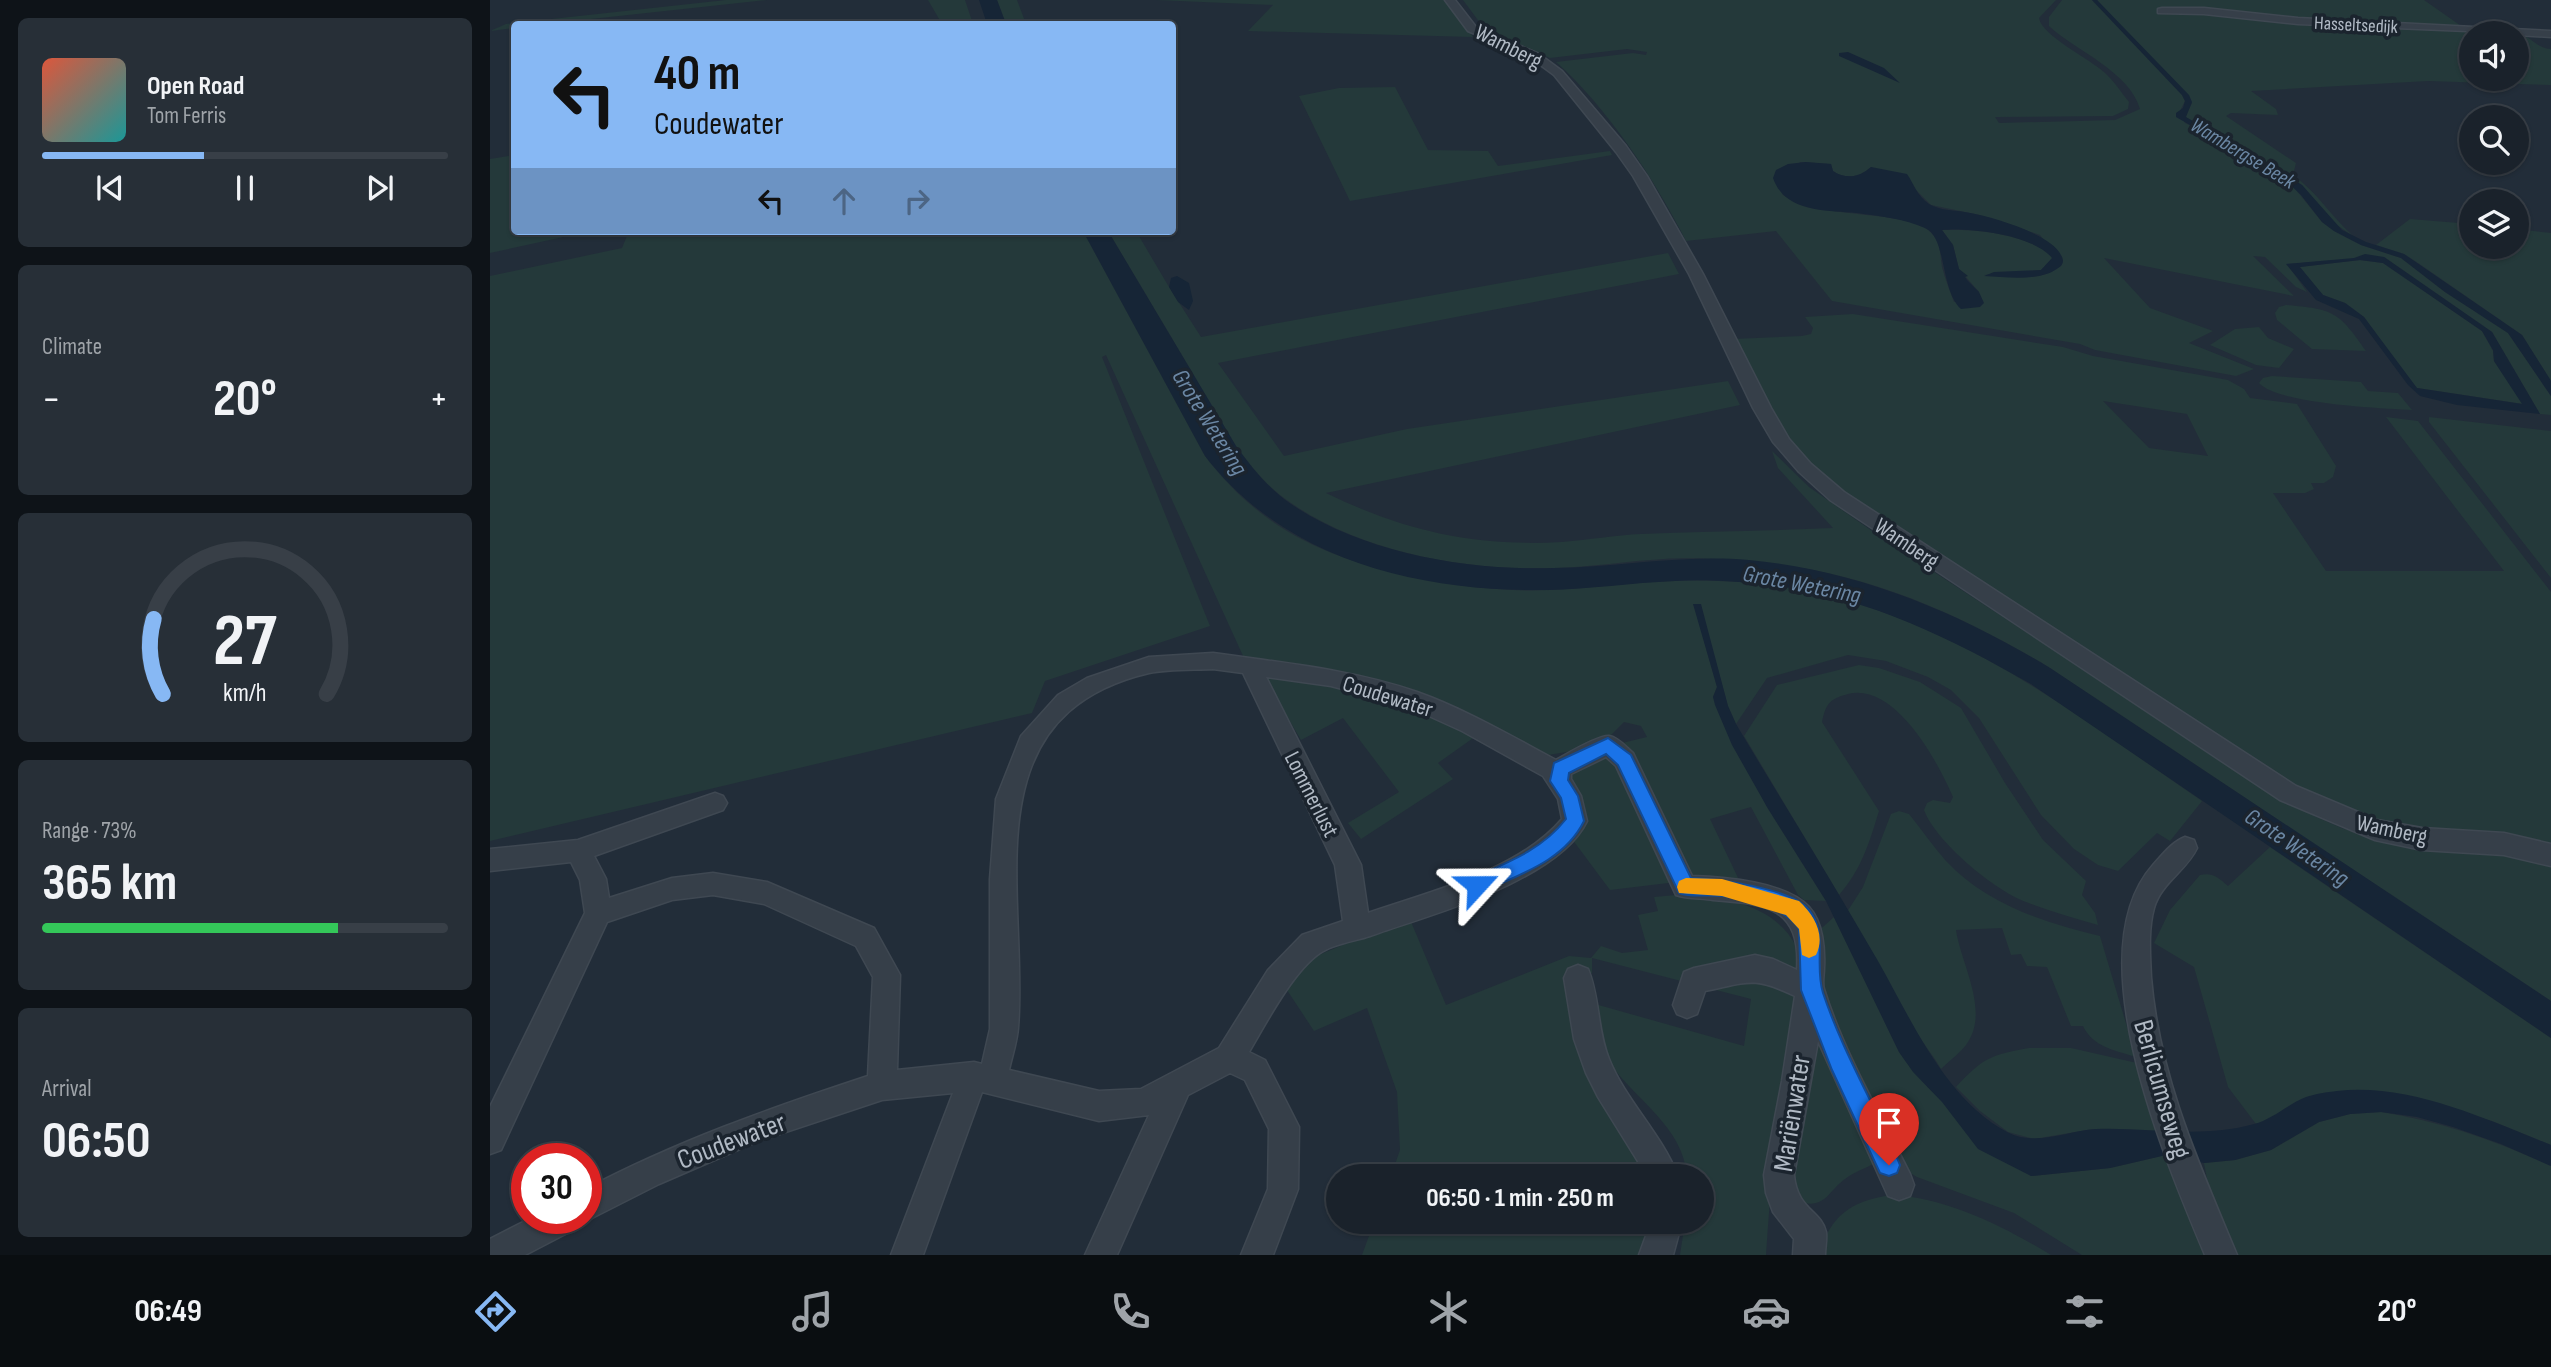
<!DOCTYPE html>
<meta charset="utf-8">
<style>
:root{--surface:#1a222b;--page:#272f37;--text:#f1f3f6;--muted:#9fa4a9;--line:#383f47;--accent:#87b8f4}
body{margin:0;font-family:"Sofia Sans Condensed",sans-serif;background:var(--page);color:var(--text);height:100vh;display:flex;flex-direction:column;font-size:26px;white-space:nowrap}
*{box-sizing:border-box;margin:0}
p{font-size:23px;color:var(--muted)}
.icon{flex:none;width:38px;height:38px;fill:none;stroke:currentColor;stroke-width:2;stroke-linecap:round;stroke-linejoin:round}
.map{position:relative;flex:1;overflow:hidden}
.sheet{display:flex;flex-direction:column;gap:18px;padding:18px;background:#0e1318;width:490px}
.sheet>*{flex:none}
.banner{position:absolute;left:21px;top:21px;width:665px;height:214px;border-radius:7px;box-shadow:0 2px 5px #0004,0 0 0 2px var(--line);background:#87b8f4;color:#111;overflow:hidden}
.buttons{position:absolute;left:1969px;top:21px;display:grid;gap:14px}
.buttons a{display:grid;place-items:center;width:70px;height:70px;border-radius:50%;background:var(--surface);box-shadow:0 2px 5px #0004,0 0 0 2px var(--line);font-size:35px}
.speed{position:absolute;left:21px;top:1143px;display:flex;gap:14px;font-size:35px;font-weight:700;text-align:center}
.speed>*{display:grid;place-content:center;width:91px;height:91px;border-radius:50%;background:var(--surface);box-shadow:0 2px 5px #0004,0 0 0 2px var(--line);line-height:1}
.speed .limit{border:10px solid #d22;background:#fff;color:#111}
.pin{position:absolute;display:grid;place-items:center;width:60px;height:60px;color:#fff;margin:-72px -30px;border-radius:50% 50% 50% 0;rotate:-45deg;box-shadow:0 0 7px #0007}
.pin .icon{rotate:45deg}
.me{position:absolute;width:77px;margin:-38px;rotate:66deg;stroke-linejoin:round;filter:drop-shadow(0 0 5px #0008)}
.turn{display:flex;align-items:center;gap:24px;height:147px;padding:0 28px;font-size:32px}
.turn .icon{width:91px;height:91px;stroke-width:2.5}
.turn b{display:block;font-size:49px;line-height:60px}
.lanes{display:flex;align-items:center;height:66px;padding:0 28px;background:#0003;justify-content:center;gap:35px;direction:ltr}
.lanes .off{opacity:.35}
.big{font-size:52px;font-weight:700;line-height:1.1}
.sheet .tile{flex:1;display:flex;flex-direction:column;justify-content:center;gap:10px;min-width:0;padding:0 24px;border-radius:10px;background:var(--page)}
.sheet .dial{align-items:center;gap:0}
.dial svg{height:182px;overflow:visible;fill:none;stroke:var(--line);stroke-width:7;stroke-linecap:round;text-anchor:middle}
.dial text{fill:var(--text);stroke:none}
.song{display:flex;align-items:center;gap:21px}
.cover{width:84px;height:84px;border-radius:10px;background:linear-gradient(135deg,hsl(10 70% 55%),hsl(180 70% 35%))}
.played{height:7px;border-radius:4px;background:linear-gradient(90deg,var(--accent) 40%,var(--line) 40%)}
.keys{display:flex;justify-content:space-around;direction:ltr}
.heat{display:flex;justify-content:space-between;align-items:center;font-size:38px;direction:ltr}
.charge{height:10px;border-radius:5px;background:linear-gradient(90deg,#34c759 73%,var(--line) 0)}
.trip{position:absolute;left:836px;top:1164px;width:388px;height:70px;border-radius:35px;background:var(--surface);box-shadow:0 2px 5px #0004,0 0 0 2px var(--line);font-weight:700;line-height:70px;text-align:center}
.menu{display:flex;height:112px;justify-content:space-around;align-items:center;background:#0a0e11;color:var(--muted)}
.menu .icon{width:49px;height:49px}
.menu .active{color:var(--accent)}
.menu b{font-size:32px;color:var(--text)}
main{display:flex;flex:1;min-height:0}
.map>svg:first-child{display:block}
.green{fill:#24393a;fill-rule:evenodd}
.water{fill:#162536;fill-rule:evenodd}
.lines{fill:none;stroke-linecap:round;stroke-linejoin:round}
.minor-casing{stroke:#3f4852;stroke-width:3}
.minor{fill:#363f49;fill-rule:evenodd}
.route{fill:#1a73e8;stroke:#114b97;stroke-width:2}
.slow{fill:#f59e0b}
.labels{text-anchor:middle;stroke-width:7;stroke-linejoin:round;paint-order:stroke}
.far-street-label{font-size:19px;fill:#b1bac5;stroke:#1b242e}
.far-water-label{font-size:21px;font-style:italic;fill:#6b87a4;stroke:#1b242e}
.street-label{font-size:23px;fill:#b1bac5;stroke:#1b242e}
.water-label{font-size:24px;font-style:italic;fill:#6b87a4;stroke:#1b242e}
.near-street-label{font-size:28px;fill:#b1bac5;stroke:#1b242e}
</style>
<main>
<section class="sheet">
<div class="tile">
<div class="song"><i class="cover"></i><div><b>Open Road</b><p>Tom Ferris</p></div></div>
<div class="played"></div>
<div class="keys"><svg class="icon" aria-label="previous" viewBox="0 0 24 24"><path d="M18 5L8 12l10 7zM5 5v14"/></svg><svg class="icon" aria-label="pause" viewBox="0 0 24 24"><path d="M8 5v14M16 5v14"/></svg><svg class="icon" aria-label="next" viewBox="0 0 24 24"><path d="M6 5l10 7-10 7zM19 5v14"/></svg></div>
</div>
<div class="tile"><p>Climate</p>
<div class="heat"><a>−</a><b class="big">20°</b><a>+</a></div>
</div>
<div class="tile dial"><svg viewBox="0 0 100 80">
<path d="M14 69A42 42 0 1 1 86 69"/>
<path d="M14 69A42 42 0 0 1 10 36" stroke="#87b8f4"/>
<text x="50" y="56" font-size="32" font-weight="700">27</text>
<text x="50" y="72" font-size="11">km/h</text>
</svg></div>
<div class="tile"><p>Range · 73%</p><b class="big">365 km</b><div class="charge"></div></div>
<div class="tile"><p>Arrival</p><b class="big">06:50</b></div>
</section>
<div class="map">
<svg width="2061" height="1255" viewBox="0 0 2061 1255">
<rect width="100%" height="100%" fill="#222d39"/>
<!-- green -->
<path class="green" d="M236 0H277L55 24H24V28L0 31 16 24Z
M438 0H475L483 24H452Z
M507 0H527L536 24H516Z
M666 0H956L983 37 758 31 783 5Z
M973 0H1566L1549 18C1552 36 1599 58 1615 73 1624 81 1631 92 1639 102L1638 109 1623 116 1505 117 1509 123 1625 120 1650 109C1639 71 1586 51 1559 26V17L1572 0H1602L1692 95 1695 101 1690 111 1695 123 1717 133 1803 186 1832 222 1844 231 1871 245 1911 258 1955 292 2018 333 2061 396V415L2050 414 2002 332 1894 257 1797 264 1817 292 1806 287 1775 257 1763 256 1804 296 1614 258 1660 308 1723 331 1699 343 1764 369 1746 376 1605 350 1590 344 1342 301 1286 231 1196 241C1166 181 1116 106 1066 62L1143 53 1156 55 1157 52 1137 49 1060 58 996 31ZM1310 162 1341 164 1343 171C1356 180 1370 177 1381 167L1425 189 1441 205 1490 215 1550 235 1572 265C1552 283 1518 276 1494 275L1551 270 1563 258C1543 234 1480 228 1452 230L1463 245 1469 269 1489 292 1464 302C1460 291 1455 279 1452 267 1450 256 1451 245 1444 236 1425 207 1327 222 1292 194Z
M1607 0H1934L1974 28 1701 11 1911 28 2014 33H1981V79H2026L2027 34C2041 35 2045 48 2061 49V85L1938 81 1761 91 1786 109 1788 115 1741 113 1736 116 1806 163 1803 175C1827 192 1841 216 1863 236L1844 223 1812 185 1695 117 1702 103Z
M905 87 938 150 998 151 1008 166 1120 151 1122 155 860 201 809 96 849 88Z
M24 155V231H101L0 253V159Z
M1920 219 1981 224V247H2026L2027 229 2061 233V381L2032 335 1928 263 1914 254 1886 245Z
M139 231H593L715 456C774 533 841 560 934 579 975 587 1018 592 1060 590 1102 588 1144 582 1186 581 1235 579 1286 584 1333 595 1477 627 1593 720 1712 801L1680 841 1667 833 1628 871 1608 865 1584 849 1551 815 1489 718 1461 690 1438 677 1396 661 1358 655 1277 678 1246 724 1238 706 1210 606 1204 605 1227 687 1223 697 1277 807 1336 901 1314 900 1308 895 1261 807 1220 819 1250 882 1195 881 1120 890 1082 839 1074 772 1132 743 1157 737 1151 726 1134 722 1117 739 1095 749 1058 755 983 721 754 658 616 355 612 357 720 626 555 681 542 713 0 841V276L132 248Z
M618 231H646L679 287 711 337 1178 253 1189 274 728 363 794 456 917 429 1238 381 1250 405 836 493C914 531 985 547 1072 542 1099 540 1125 535 1151 534 1215 531 1279 531 1343 528L1288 468 1282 451 1319 487 1395 540 1760 778 1824 816 1854 829 1896 839 2061 859V1001L1560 668C1477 618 1388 577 1291 565 1259 560 1206 557 1174 559 1138 561 1101 567 1064 568 978 571 873 553 801 503 778 488 762 468 746 446Z
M1870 260 1893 263 1992 331 2003 351 2004 361 2033 404 1927 388 1920 382 1874 317 1855 303 1833 295 1809 267Z
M1796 305C1844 309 1849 312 1876 351L1822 349 1787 320 1785 313 1789 307Z
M1363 314 1573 347 1603 356 1738 380 1754 389 1760 398 1807 404 1846 466 1843 477 1834 483H1821L1824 489 1815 493H1783L1836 571H2014L1896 417 1928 421 2061 592V845L1913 828 1882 821 1794 782 1347 492 1302 448 1243 339 1312 336 1321 334 1323 328 1315 317ZM1613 401 1697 414 1718 456 1659 448Z
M1769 327 1778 338 1804 349 1789 368 1766 365 1720 345 1745 329Z
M1782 376 1871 382 1878 391 1908 393 1922 410C1891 408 1788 404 1769 383L1773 378Z
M1939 417 2061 431V578L1939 422Z
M1369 665 1389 668 1430 682 1471 708 1515 783 1553 840 1596 881 1592 895 1605 913 1608 925C1584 918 1559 911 1536 902 1504 890 1446 842 1434 810L1437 803 1443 800 1460 803 1463 797C1448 762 1405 682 1358 694 1340 699 1336 703 1332 722L1389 811C1379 844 1371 870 1349 895L1254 736 1287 685Z
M772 674C848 686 918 700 986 736L948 763 963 779 871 839 858 823 909 792 853 718 811 740Z
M1409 811 1419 814C1431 829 1443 846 1456 861 1496 904 1555 923 1610 936L1646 1057C1624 1050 1603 1047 1593 1026H1581L1557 967 1537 966 1531 954 1521 955 1512 928 1466 930C1471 964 1499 1009 1478 1042 1472 1052 1459 1061 1451 1069 1442 1053 1429 1039 1421 1023 1400 985 1380 948 1357 912L1373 887 1401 814Z
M1780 847 2061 1038V1145L2002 1121 1920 1097 1766 1124 1738 1087 1704 967 1664 943 1680 910 1710 875C1723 872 1729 878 1738 886Z
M1197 894C1238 898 1287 906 1307 948 1325 985 1290 1117 1284 1164 1280 1194 1278 1225 1276 1255H1190L1195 1222H1213V1176H1197C1193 1126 1145 1100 1119 1062 1110 1048 1108 1021 1105 1004L1254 1046 1261 999 1102 958V973L1079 978 1164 1176H901L910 1150 907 1092 877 1008 824 1031 793 984 817 960 919 917 956 1005 1079 956 1101 958 1111 946 1132 953 1158 950 1148 915 1168 911 1164 897Z
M1344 917 1409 1052C1444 1102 1495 1137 1541 1176L1620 1168 1676 1155 1716 1255H1592L1524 1213 1427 1177 1417 1171 1363 1070 1326 973 1324 935Z
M1322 1013 1385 1163C1376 1168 1364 1172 1355 1179 1337 1192 1336 1209 1309 1202L1296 1177Z
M1539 1048H1581L1647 1063 1666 1132 1603 1129 1544 1139 1518 1132 1490 1111 1466 1087C1493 1058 1500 1055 1539 1048Z
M1891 1112C1951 1121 2006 1141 2061 1166V1255H1748L1719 1189 1714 1163 1745 1160 1781 1150 1829 1122 1860 1114Z
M1400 1195C1456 1197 1513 1226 1561 1255H1328C1342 1215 1359 1202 1400 1195Z
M884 1222H1167L1162 1239 1153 1255H872Z"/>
<!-- water -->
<path class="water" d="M489 0H507L516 24H497Z
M1602 0H1607L1699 95 1702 102 1696 117 1812 185 1852 230 1876 242 1914 254 2032 335 2061 381V396L2018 333 1955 292 1911 258 1871 245 1844 231 1832 222 1811 195 1793 178 1686 117V113L1693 108 1695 101 1692 95Z
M1358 52 1394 68 1410 83 1349 56V53Z
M1316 162 1341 164 1343 171C1356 180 1370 177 1381 167L1417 174C1424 184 1427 196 1439 204 1451 211 1466 210 1480 213 1503 217 1561 234 1571 255 1574 260 1574 265 1568 268 1550 282 1516 277 1494 276L1504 272 1551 270 1562 258C1544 235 1480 227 1452 230L1463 245 1469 269 1478 276 1475 277 1477 280 1489 292 1494 303 1490 307 1471 309C1450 290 1457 237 1435 228 1415 219 1389 216 1367 213 1337 210 1295 213 1283 178L1286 170 1298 164Z
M593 231H618L746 446C762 468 778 488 801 504 873 553 978 571 1064 568 1130 567 1193 554 1259 560 1367 570 1468 612 1560 668L2061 1001V1038L1541 684C1462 639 1381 599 1290 586 1256 582 1219 579 1184 581 1142 583 1100 589 1057 590 930 592 796 561 715 456Z
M1875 254 1894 257 2002 332 2050 414 1967 405 1930 396 1918 385 1869 319 1826 300 1796 264 1864 258ZM1870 260 1893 263 1992 331 2003 350 2004 361 2032 404 1927 388 1874 317 1855 303 1833 295 1810 267Z
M687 276 699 283 703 301 699 310 688 302 679 287 681 278Z
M1203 604H1211L1238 706 1246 724C1293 803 1342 881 1388 961 1421 1019 1455 1099 1517 1132 1546 1147 1576 1131 1606 1129 1659 1127 1711 1139 1764 1124 1783 1119 1798 1104 1816 1097 1825 1094 1837 1092 1847 1091 1920 1083 1995 1119 2061 1145V1166L2011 1144 1963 1127 1927 1117 1891 1112 1860 1114 1829 1122 1781 1150 1745 1160 1714 1163 1676 1155 1620 1168 1541 1176 1488 1149 1452 1102 1423 1072 1409 1052 1336 901 1277 807 1242 745 1225 705 1223 697 1227 687Z"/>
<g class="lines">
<!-- minor casing -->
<g class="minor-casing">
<path id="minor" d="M955 0H965L986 27 1049 54 1072 71 1136 146 1157 176 1213 274 1281 408 1299 439 1321 464 1354 492 1806 786 1887 820 1932 828 2014 833 2061 844V866L2014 855 1932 850 1885 840 1790 800 1340 500 1309 472 1283 442 1263 408 1199 274 1143 176 1126 152 1064 75 1041 58 978 31Z
M1672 8H1714L1808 18 2061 31V37L2026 35V33L1808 24 1714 14 1668 13V9Z
M723 653C791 663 861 669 927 692 975 709 1021 736 1066 760 1077 754 1108 735 1119 736 1128 737 1137 748 1143 753L1202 876C1235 877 1296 882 1319 907 1333 922 1335 949 1334 968 1334 975 1332 983 1334 989 1354 1053 1390 1114 1420 1174L1424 1185 1420 1196 1409 1200 1398 1196 1328 1041 1304 1175C1307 1210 1331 1210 1336 1232 1337 1239 1335 1248 1335 1255H1303L1304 1239 1283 1212 1276 1193 1274 1175 1292 1081 1305 996C1263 976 1259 982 1215 991L1207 1014 1197 1018 1187 1014 1183 1005 1194 972 1204 968 1265 955 1283 959 1307 970C1311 907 1277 904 1223 900 1211 898 1198 899 1186 895L1126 766 1116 757 1081 774V779L1091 796 1097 821C1068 881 941 914 880 936 865 941 843 944 830 953 803 971 775 1025 759 1052L775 1060 809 1127 808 1189 783 1255H751L778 1189 779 1129 755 1080 740 1073 698 1095 627 1255H595L659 1115 609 1121 492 1092 433 1255H401L463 1093 392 1100 266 1142 169 1184 96 1221 89 1219 85 1229 35 1255H0V1239L41 1218H96V1189C187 1141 281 1108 378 1076L383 977 366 946 274 904 223 895 182 900 117 922 11 1150 0 1154V1107L95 913 90 880 81 862 0 871V849L88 840 225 793 233 796 237 803 233 810 104 856 116 879 119 898 182 878 223 873 277 882 384 928 410 975 407 1070 484 1062 492 1064 500 1029V879L506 799 531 736 568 695 597 678 659 657ZM723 669 753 673 845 865 853 921 812 935 778 970 729 1048 651 1089 609 1091 519 1070C522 1056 527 1042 528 1028 539 895 477 716 659 673 679 669 703 670 723 669ZM776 677 841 686 917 706 972 731 1053 776 1068 799 1072 819C1028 871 941 891 878 913L871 865Z
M1695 837 1704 840 1707 848C1697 870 1671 883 1664 908 1658 929 1660 954 1661 977 1669 1076 1709 1164 1747 1255H1715C1676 1161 1585 953 1663 865 1673 854 1682 842 1695 837Z
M1088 965 1098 969C1110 997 1107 1030 1119 1059 1136 1101 1171 1133 1188 1176H1157L1108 1097 1096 1073 1084 1039 1074 978 1078 969Z
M1161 1222H1192L1183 1255H1149Z"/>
</g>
<!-- minor -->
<use href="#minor" class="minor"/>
</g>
<!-- route -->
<path class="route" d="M1118 738 1141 755 1201 878C1228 879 1301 888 1319 910 1338 933 1324 966 1333 993 1353 1053 1386 1107 1410 1165L1407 1173 1399 1176 1390 1173 1342 1070 1311 990 1309 929C1297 907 1256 900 1233 896 1218 894 1203 898 1189 893L1128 765 1116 754 1079 773 1078 780 1088 796 1094 821C1075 860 1031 874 994 891L987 894 980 891 977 885 980 879C1016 863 1051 851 1076 819L1071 798 1060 781 1064 763Z"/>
<!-- slow -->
<path class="slow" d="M1196 878 1232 879 1309 901C1324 915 1336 935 1326 955L1319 958 1312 955 1309 929 1296 915 1232 896 1189 893 1187 887 1189 881Z"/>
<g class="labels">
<!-- far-street labels -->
<g class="far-street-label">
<text transform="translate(1866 24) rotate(3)" y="7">Hasseltsedijk</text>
</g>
<!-- far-water labels -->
<g class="far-water-label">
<text transform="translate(1753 153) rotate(31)" y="7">Wambergse Beek</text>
</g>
<!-- street labels -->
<g class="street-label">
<text transform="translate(1019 46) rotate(27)" y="8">Wamberg</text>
<text transform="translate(1417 543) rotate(34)" y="8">Wamberg</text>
<text transform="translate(898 696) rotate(17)" y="8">Coudewater</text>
<text transform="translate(822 794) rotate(63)" y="8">Lommerlust</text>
<text transform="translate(1902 829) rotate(12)" y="8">Wamberg</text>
</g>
<!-- water labels -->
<g class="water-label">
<text transform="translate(720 422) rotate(58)" y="8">Grote Wetering</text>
<text transform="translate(1312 584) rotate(11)" y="8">Grote Wetering</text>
<text transform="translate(1807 847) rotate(34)" y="8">Grote Wetering</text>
</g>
<!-- near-street labels -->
<g class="near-street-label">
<text transform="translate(1673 1089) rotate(74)" y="10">Berlicumseweg</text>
<text transform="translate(1301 1113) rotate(-81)" y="10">Mariënwater</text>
<text transform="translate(241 1140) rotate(-21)" y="10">Coudewater</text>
</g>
</g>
</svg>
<div class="buttons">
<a><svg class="icon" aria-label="sound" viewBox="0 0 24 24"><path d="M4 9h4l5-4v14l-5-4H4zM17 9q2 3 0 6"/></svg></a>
<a><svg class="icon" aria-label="search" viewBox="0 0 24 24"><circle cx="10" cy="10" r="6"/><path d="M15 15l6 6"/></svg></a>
<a><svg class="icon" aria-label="layers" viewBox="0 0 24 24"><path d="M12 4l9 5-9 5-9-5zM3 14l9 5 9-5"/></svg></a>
</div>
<div class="speed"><div class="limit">30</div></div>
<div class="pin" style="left:1399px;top:1165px;background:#d93025"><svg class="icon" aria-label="arrive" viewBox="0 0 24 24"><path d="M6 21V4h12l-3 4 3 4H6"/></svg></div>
<svg class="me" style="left:987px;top:885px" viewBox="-20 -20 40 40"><path d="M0-17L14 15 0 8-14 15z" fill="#1a73e8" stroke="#fff" stroke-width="4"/></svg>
<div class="trip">06:50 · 1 min · 250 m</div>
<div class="banner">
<div class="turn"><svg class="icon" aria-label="left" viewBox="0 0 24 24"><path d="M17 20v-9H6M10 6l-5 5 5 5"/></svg><div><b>40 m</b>Coudewater</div></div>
<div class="lanes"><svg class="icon" aria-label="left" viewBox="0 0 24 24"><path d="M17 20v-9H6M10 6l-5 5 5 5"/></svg><svg class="icon off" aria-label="ahead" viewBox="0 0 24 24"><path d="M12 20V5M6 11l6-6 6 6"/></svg><svg class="icon off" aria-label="right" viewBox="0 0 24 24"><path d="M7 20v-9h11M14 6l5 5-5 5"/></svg></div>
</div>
</div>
</main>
<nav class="menu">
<b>06:49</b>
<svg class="icon active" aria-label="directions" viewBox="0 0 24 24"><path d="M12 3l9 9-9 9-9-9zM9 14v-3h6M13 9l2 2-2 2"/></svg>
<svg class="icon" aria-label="music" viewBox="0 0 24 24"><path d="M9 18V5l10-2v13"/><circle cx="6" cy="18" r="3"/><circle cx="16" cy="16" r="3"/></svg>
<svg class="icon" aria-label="phone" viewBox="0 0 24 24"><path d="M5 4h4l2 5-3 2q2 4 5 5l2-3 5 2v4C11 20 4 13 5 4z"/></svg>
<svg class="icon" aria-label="climate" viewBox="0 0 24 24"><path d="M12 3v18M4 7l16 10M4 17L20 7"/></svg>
<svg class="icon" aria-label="car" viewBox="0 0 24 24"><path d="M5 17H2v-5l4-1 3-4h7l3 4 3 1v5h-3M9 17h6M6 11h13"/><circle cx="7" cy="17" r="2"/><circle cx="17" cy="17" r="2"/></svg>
<svg class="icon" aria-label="filters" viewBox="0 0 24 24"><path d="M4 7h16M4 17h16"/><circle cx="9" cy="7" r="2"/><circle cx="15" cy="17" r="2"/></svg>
<b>20°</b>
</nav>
